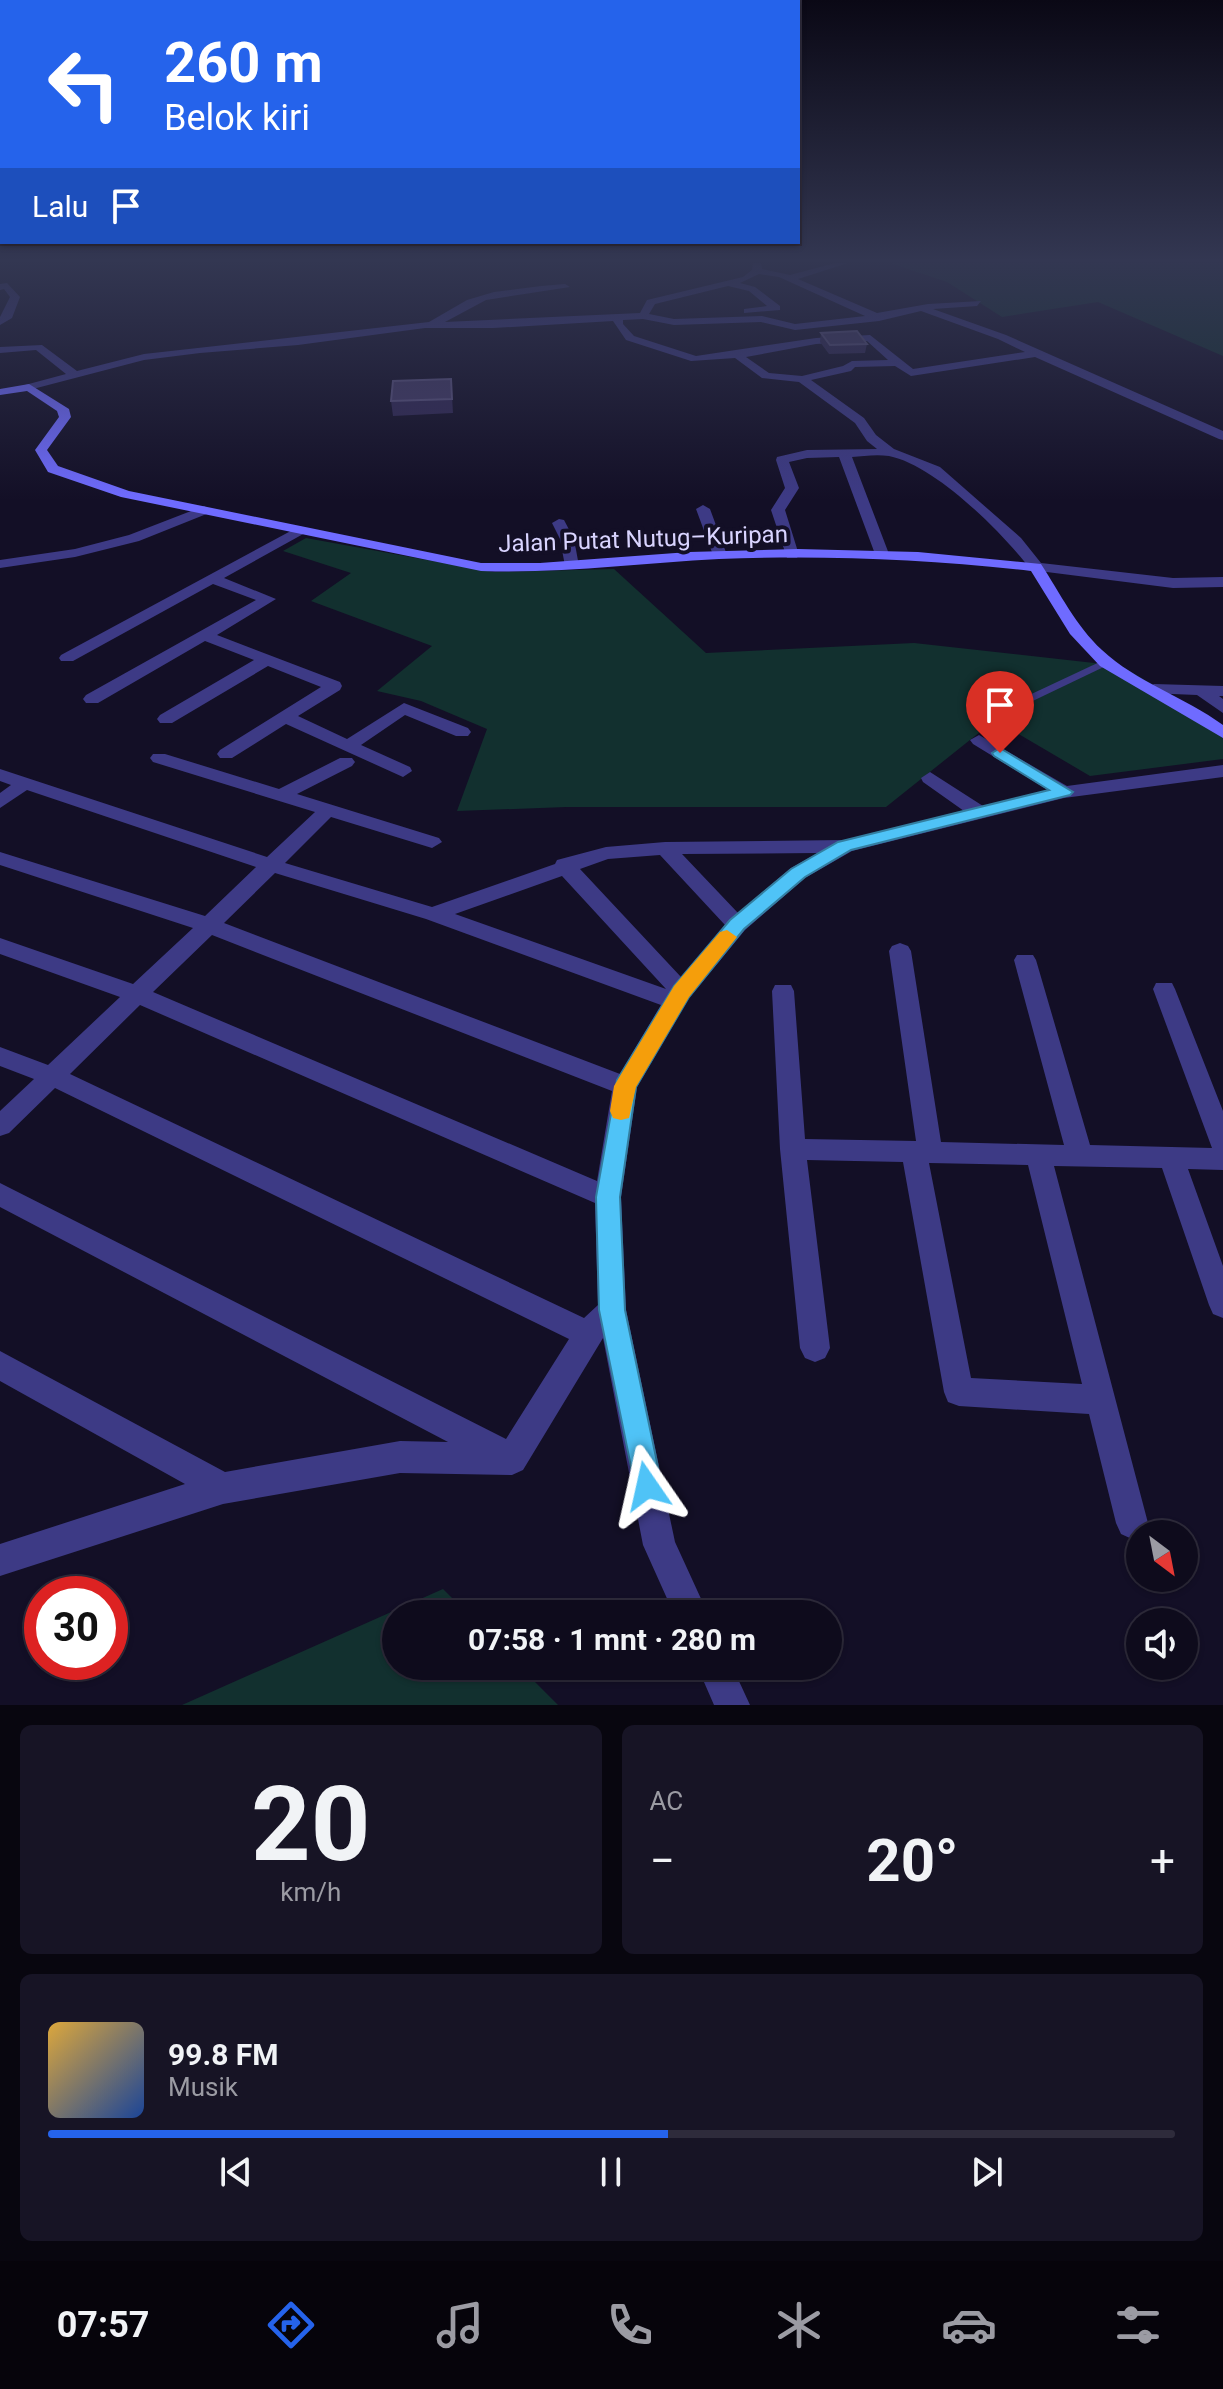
<!DOCTYPE html>
<html lang="id">
<meta charset="utf-8">
<style>
:root{--surface:#0e0b1c;--page:#171425;--text:#f1f3f6;--muted:#9b9ba3;--line:#2e2b3b;--accent:#2563eb}
body{margin:0;font-family:Roboto,sans-serif;background:var(--page);color:var(--text);height:100vh;display:flex;flex-direction:column;font-size:30px;white-space:nowrap}
*{box-sizing:border-box;margin:0}
p{font-size:26px;color:var(--muted)}
.icon{flex:none;width:44px;height:44px;fill:none;stroke:currentColor;stroke-width:2;stroke-linecap:round;stroke-linejoin:round}
.map{position:relative;height:1705px;overflow:hidden}
.side{display:flex;flex-direction:column;gap:20px;padding:20px;background:#08060f;flex:1}
.side>*{flex:none}
.hud{position:absolute;left:0px;top:0px;width:800px;height:244px;box-shadow:0 2px 6px #0004,0 0 0 2px var(--line);background:#2563eb;color:#fff;overflow:hidden}
.needle{width:52px;rotate:148deg}
.buttons{position:absolute;left:1126px;top:1520px;display:grid;gap:16px}
.buttons a{display:grid;place-items:center;width:72px;height:72px;border-radius:50%;background:var(--surface);box-shadow:0 2px 6px #0004,0 0 0 2px var(--line);font-size:40px}
.speed{position:absolute;left:24px;top:1576px;display:flex;gap:16px;font-size:40px;font-weight:700;text-align:center}
.speed>*{display:grid;place-content:center;width:104px;height:104px;border-radius:50%;background:var(--surface);box-shadow:0 2px 6px #0004,0 0 0 2px var(--line);line-height:1}
.speed .limit{border:12px solid #d22;background:#fff;color:#111}
.pin{position:absolute;display:grid;place-items:center;width:68px;height:68px;color:#fff;margin:-82px -34px;border-radius:50% 50% 50% 0;rotate:-45deg;box-shadow:0 0 8px #0007}
.pin .icon{rotate:45deg}
.me{position:absolute;width:88px;margin:-44px;rotate:349deg;stroke-linejoin:round;filter:drop-shadow(0 0 6px #0008)}
.turn{display:flex;align-items:center;gap:28px;height:168px;padding:0 32px;font-size:36px}
.turn .icon{width:104px;height:104px;stroke-width:2.5}
.turn b{display:block;font-size:56px;line-height:68px}
.then{display:flex;align-items:center;height:76px;padding:0 32px;background:#0003;gap:16px;font-size:30px}
.big{font-size:60px;font-weight:700;line-height:1.1}
.side .widget{flex:1;display:flex;flex-direction:column;justify-content:center;gap:12px;min-width:0;padding:0 28px;border-radius:12px;background:var(--page)}
.side .dial{align-items:center;gap:0}
.dial b{font-size:104px;line-height:1}
.song{display:flex;align-items:center;gap:24px}
.cover{width:96px;height:96px;border-radius:12px;background:linear-gradient(135deg,hsl(40 70% 55%),hsl(220 70% 35%))}
.played{height:8px;border-radius:4px;background:linear-gradient(90deg,var(--accent) 55%,var(--line) 55%)}
.keys{display:flex;justify-content:space-around;direction:ltr}
.heat{display:flex;justify-content:space-between;align-items:center;font-size:44px;direction:ltr}
.side .tiles{flex:1;display:grid;gap:20px;grid-template-columns:1fr 1fr}
.widget:last-child{grid-column:span 2}
.trip{position:absolute;left:382px;top:1600px;width:460px;height:80px;border-radius:40px;background:var(--surface);box-shadow:0 2px 6px #0004,0 0 0 2px var(--line);font-weight:700;line-height:80px;text-align:center}
.tabs{display:flex;height:128px;justify-content:space-around;align-items:center;background:#06040b;color:var(--muted)}
.tabs .icon{width:56px;height:56px}
.tabs .on{color:var(--accent)}
.tabs b{font-size:36px;color:var(--text)}
.map>svg:first-child{display:block}
.green{fill:#12302f}
.lines{fill:none;stroke-linecap:round;stroke-linejoin:round}
.lane{fill:#3d3a85;fill-rule:evenodd}
.street{fill:#3d3a85;fill-rule:evenodd}
.secondary{fill:#6f6bff;fill-rule:evenodd}
.wall{fill:#312854}
.building{fill:#433a66;stroke:#5a527e;stroke-width:2}
.route{fill:#4fc3f7;stroke:#337fa1;stroke-width:2}
.slow{fill:#f59e0b}
.labels{text-anchor:middle;stroke-width:8;stroke-linejoin:round;paint-order:stroke}
.far-street-label{font-size:24px;fill:#d9d4ff;stroke:#130f26}
</style>
<div class="map">
<svg width="1223" height="1705" viewBox="0 0 1223 1705">
<rect width="100%" height="100%" fill="#130f26"/>
<!-- green -->
<path class="green" d="M890 263H1223V356L1098 302 1002 317 947 282Z
M306 538 493 572 614 569 706 653 914 643 1121 666 1208 717 1223 731V759L1090 776 995 720 886 807H566L457 811 487 729 421 701 377 691 432 646 311 601 351 573 283 551Z
M443 1589 468 1614H396V1666H519L558 1705H182Z"/>
<g class="lines">
<!-- lane -->
<path class="lane" d="M1106 659 1110 660V664L999 717 995 718 989 714Z"/>
<!-- street -->
<path class="street" d="M753 263H761L762 269 790 275 835 263H848L798 279 877 313 928 304 981 301 977 306 933 309 1006 335 1223 431V440L1219 439 1035 357 911 376 895 366 855 367 851 371 811 380 864 418 876 435 894 449 940 467 1021 538 1041 563 1173 578 1223 577V587L1173 588 1031 570C1003 533 935 465 889 456 877 454 863 456 852 457L889 554 887 557H877L875 554 839 457 807 458 789 462 799 488 785 510 799 555 797 558H787L771 510 785 488 776 460 777 457 807 450 877 449 867 441 855 423 799 382 762 378 735 358 691 361 626 340 613 321 493 328H425L298 345 200 353 144 360 29 390 25 389V385L66 374 36 350 0 353V347L42 345 77 371 144 354 429 322 467 300 494 292 541 286 565 284 570 287 486 300 445 322 640 313 647 300 743 277 752 270ZM759 274 779 277 865 316 795 324 762 316 674 319 649 314 655 304 728 286 749 291 767 306 744 309V313L780 310V306L755 287 740 283ZM921 311 998 339 1025 352 913 369 870 335 816 338 696 356 634 336 623 324V320L643 319 674 325 761 322 795 330 879 321ZM867 341 888 360 852 361 843 366 802 376 769 373 746 357 816 344Z
M7 283 20 297 12 318 0 325V317L10 297 4 289 0 290V284Z
M703 505 710 509 727 555 725 558H715L713 555 696 509Z
M204 506 211 510 209 513 139 541 75 557 0 568V560L75 549 129 535Z
M559 519 564 520 574 539 579 566 577 569H567L565 566 560 539 552 523Z
M300 526 307 530 305 533 224 578 276 599 217 635 340 682 342 686 340 690 298 716 347 739 404 703 468 728 471 732 468 736H456L405 715 361 745 410 767 412 771 403 777 286 724 232 758H220L217 754 220 750 321 687 268 666 172 723H160L157 719 160 715 254 660 205 641 98 703H86L83 699 86 695 256 600 213 584 73 661H61L59 658 61 655Z
M1154 684 1223 686V696H1219L1223 699V713L1197 695 1148 693 1145 689Z
M979 735 1067 786 1223 765V777L1064 798 852 851 805 878 745 930 689 998 637 1087 621 1197 626 1310 675 1542 708 1614H674L643 1545 603 1338 523 1470 512 1475 400 1473 223 1504 0 1576V1544L185 1484 0 1381V1351L225 1472 400 1441 448 1442 0 1207V1183L506 1439 569 1339 55 1088 9 1133 0 1136V1111L34 1079 0 1066V1047L48 1065 120 997 0 954V938L133 984 193 928 0 865V852L205 916 256 867 27 790 0 808V793L11 785 0 781V769L267 857 315 812 153 762 150 758 153 754H165L279 789 340 758H352L355 762 352 766 297 794 439 838 442 842 432 848 331 817 285 863 432 907 555 864 557 860 606 847 665 842 845 840 964 811 923 782 921 778 930 772 983 806 1048 790 973 744 970 740ZM818 853 791 868 738 913 682 854ZM660 855 725 925 681 977 580 869 608 859ZM275 873 426 919 661 1005 620 1074 224 923ZM562 876 666 989 455 914ZM212 935 612 1091 597 1181 153 992ZM140 1005 595 1203 598 1305 584 1318 70 1074Z
M900 943 908 946 911 951 941 1142 1064 1145 1014 960 1017 955H1033L1036 960 1090 1145 1212 1148 1153 989 1156 983H1172L1175 989 1223 1111V1170L1188 1169 1223 1266V1318L1213 1314 1209 1305 1162 1168 1054 1166 1148 1523 1144 1534 1132 1539 1121 1534 1116 1523 1089 1414 959 1406 948 1402 944 1392 903 1162 807 1160 830 1348 825 1358 815 1362 805 1358 800 1348 780 1149 772 991 775 985H791L794 991 805 1139 916 1141 889 951 892 946ZM929 1163 1028 1165 1082 1384 971 1378Z
M697 1666H732L750 1705H714Z"/>
<!-- secondary -->
<path class="secondary" d="M29 384 69 409 71 417 47 450 58 466 129 491 481 563H540L689 552 798 549 918 552 1041 564C1060 593 1076 626 1102 650 1136 682 1185 697 1223 725V738L1100 666 1070 634 1031 571C927 559 823 555 719 559 640 563 561 574 481 571L121 497 48 472 35 450 59 417 57 411 27 391 0 395V389Z"/>
</g>
<!-- wall -->
<path class="wall" d="M821 333 867 344 865 353 829 354 820 342Z
M451 379 453 413 393 416 391 401Z"/>
<!-- building -->
<path class="building" d="M857 331 867 344 830 345 821 333Z
M451 379 452 399 391 401 393 381Z"/>
<!-- sky -->
<linearGradient id="sky" x2="0" y2="1"><stop stop-color="#0a0815"/><stop offset="0.52" stop-color="#333752"/><stop offset="1" stop-color="#333752" stop-opacity="0"/></linearGradient>
<rect width="1223" height="501" fill="url(#sky)"/>
<!-- route -->
<path class="route" d="M1000 748 1073 792 1070 795 851 850 805 877 744 929 689 997 636 1087 620 1197 625 1310 662 1486 657 1496 647 1500 637 1496 599 1310 596 1197 617 1080 674 986 730 920 791 869 838 842 1049 790 994 756 992 753Z"/>
<!-- slow -->
<path class="slow" d="M727 930 737 937 689 997 636 1087 629 1118 621 1120 613 1118 610 1111 614 1086 674 986 720 932Z"/>
<g class="labels">
<!-- far-street labels -->
<g class="far-street-label">
<text transform="translate(643 539) rotate(-2)" y="8">Jalan Putat Nutug–Kuripan</text>
</g>
</g>
</svg>
<div class="buttons">
<a><svg class="needle" viewBox="-14 -14 28 28"><path d="M0-13l5 13h-10z" fill="#e53935"/><path d="M0 13l5-13h-10z" fill="#9b9ba3"/></svg></a>
<a><svg class="icon" aria-label="sound" viewBox="0 0 24 24"><path d="M4 9h4l5-4v14l-5-4H4zM17 9q2 3 0 6"/></svg></a>
</div>
<div class="speed"><div class="limit">30</div></div>
<div class="pin" style="left:1000px;top:753px;background:#d93025"><svg class="icon" aria-label="arrive" viewBox="0 0 24 24"><path d="M6 21V4h12l-3 4 3 4H6"/></svg></div>
<svg class="me" style="left:647px;top:1486px" viewBox="-20 -20 40 40"><path d="M0-17L14 15 0 8-14 15z" fill="#4fc3f7" stroke="#fff" stroke-width="4"/></svg>
<div class="trip">07:58 · 1 mnt · 280 m</div>
<div class="hud">
<div class="turn"><svg class="icon" aria-label="left" viewBox="0 0 24 24"><path d="M17 20v-9H6M10 6l-5 5 5 5"/></svg><div><b>260 m</b>Belok kiri</div></div>
<div class="then">Lalu<svg class="icon" aria-label="arrive" viewBox="0 0 24 24"><path d="M6 21V4h12l-3 4 3 4H6"/></svg></div>
</div>
</div>
<section class="side">
<div class="tiles">
<div class="widget dial"><b>20</b><p>km/h</p></div>
<div class="widget"><p>AC</p>
<div class="heat"><a>−</a><b class="big">20°</b><a>+</a></div>
</div>
<div class="widget">
<div class="song"><i class="cover"></i><div><b>99.8 FM</b><p>Musik</p></div></div>
<div class="played"></div>
<div class="keys"><svg class="icon" aria-label="previous" viewBox="0 0 24 24"><path d="M18 5L8 12l10 7zM5 5v14"/></svg><svg class="icon" aria-label="pause" viewBox="0 0 24 24"><path d="M8 5v14M16 5v14"/></svg><svg class="icon" aria-label="next" viewBox="0 0 24 24"><path d="M6 5l10 7-10 7zM19 5v14"/></svg></div>
</div>
</div>
</section>
<nav class="tabs">
<b>07:57</b>
<svg class="icon on" aria-label="directions" viewBox="0 0 24 24"><path d="M12 3l9 9-9 9-9-9zM9 14v-3h6M13 9l2 2-2 2"/></svg>
<svg class="icon" aria-label="music" viewBox="0 0 24 24"><path d="M9 18V5l10-2v13"/><circle cx="6" cy="18" r="3"/><circle cx="16" cy="16" r="3"/></svg>
<svg class="icon" aria-label="phone" viewBox="0 0 24 24"><path d="M5 4h4l2 5-3 2q2 4 5 5l2-3 5 2v4C11 20 4 13 5 4z"/></svg>
<svg class="icon" aria-label="climate" viewBox="0 0 24 24"><path d="M12 3v18M4 7l16 10M4 17L20 7"/></svg>
<svg class="icon" aria-label="car" viewBox="0 0 24 24"><path d="M5 17H2v-5l4-1 3-4h7l3 4 3 1v5h-3M9 17h6M6 11h13"/><circle cx="7" cy="17" r="2"/><circle cx="17" cy="17" r="2"/></svg>
<svg class="icon" aria-label="filters" viewBox="0 0 24 24"><path d="M4 7h16M4 17h16"/><circle cx="9" cy="7" r="2"/><circle cx="15" cy="17" r="2"/></svg>
</nav>
